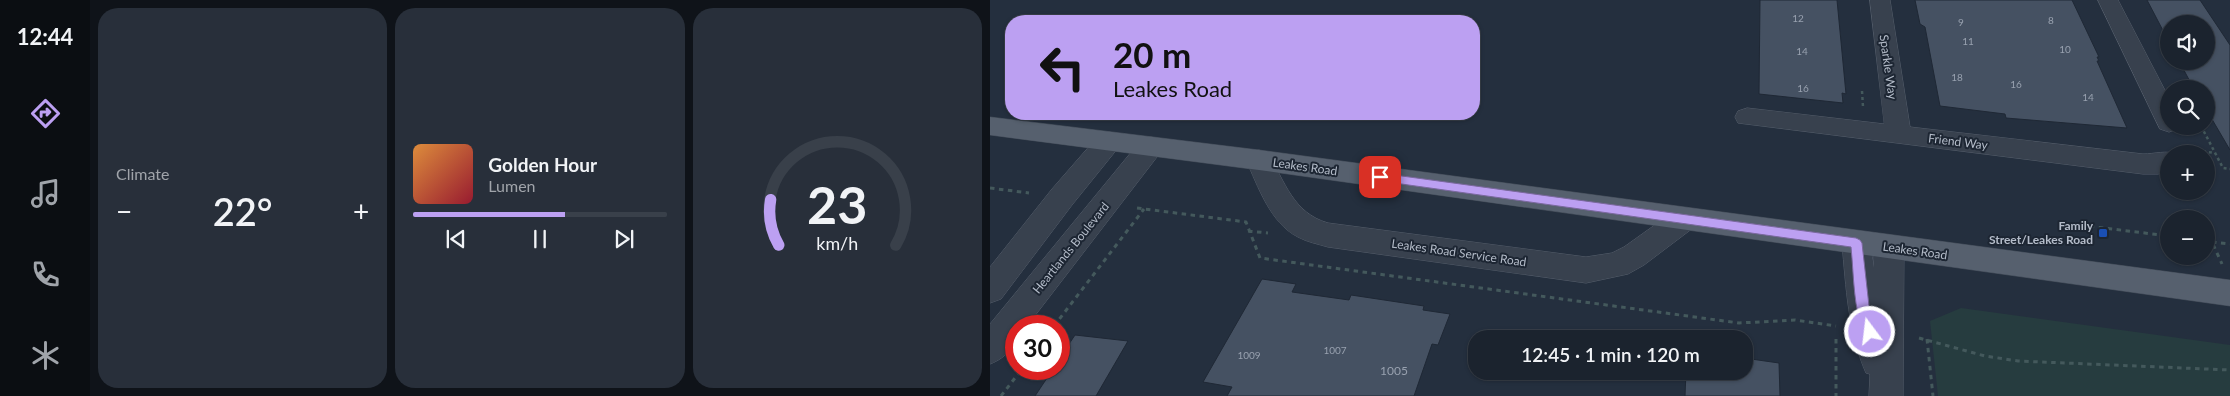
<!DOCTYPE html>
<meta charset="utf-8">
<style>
:root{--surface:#1b232e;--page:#282f3a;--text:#f1f3f6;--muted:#a0a4aa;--line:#39404a;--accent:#bca0f2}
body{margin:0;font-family:Lato,sans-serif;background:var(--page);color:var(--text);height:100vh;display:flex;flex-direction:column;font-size:19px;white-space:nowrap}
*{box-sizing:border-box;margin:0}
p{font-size:16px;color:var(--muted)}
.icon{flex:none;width:28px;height:28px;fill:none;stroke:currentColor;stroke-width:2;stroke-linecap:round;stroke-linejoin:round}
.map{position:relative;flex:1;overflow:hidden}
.side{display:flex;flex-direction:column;gap:8px;padding:8px;background:#0f1319;width:900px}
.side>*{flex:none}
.banner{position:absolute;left:15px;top:15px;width:475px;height:105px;border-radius:20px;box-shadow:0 1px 4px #0004,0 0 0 1px var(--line);background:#bca0f2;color:#111;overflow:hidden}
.tools{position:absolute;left:1170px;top:15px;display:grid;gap:10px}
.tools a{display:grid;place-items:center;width:55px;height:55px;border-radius:50%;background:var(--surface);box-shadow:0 1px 4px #0004,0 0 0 1px var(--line);font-size:25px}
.speed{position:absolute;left:15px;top:315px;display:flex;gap:10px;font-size:25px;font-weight:700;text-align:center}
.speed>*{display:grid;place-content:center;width:65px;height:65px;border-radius:50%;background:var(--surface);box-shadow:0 1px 4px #0004,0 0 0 1px var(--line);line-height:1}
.speed .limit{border:8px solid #d22;background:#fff;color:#111}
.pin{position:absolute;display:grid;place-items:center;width:42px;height:42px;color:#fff;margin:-21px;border-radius:10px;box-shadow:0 2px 8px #0006}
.me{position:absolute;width:55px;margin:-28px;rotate:345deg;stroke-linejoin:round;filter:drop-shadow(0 0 4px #0008)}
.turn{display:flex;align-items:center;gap:18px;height:105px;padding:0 25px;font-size:22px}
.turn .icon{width:65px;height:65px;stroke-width:2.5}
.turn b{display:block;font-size:35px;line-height:42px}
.big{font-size:38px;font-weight:600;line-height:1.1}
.side .tile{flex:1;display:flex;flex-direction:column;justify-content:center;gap:8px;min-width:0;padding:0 18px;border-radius:20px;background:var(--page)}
.side .dial{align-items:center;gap:0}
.dial svg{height:130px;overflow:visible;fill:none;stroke:var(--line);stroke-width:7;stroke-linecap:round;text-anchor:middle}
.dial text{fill:var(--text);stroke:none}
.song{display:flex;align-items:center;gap:15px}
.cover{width:60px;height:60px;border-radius:8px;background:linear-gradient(135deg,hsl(30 70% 55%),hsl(350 70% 35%))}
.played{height:5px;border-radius:2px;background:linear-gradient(90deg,var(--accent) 60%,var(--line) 60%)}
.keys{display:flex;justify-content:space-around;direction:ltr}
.heat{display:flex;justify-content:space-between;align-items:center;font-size:28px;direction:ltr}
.side .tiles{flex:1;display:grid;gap:8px;grid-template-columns:repeat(3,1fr)}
.trip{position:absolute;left:478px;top:330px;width:285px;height:50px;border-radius:20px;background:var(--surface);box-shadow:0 1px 4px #0004,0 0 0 1px var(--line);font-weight:600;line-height:50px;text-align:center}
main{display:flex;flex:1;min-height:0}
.tab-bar{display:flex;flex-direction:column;width:90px;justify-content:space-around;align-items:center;background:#0b0e12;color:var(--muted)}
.tab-bar .icon{width:35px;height:35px}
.tab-bar .current{color:var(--accent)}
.tab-bar b{font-size:22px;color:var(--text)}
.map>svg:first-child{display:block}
.green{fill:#263c3f}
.building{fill:#455162;stroke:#1f2835}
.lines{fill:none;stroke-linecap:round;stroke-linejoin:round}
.minor-casing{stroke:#565f6c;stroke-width:1}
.major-casing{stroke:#414a57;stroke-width:1}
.path-far1{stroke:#44595c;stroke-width:2.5;stroke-dasharray:3 3;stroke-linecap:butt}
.path{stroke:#44595c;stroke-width:3;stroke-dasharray:4.5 4.5;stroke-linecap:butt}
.minor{fill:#38414e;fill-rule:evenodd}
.major{fill:#56606e;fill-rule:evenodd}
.route{fill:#bca0f2;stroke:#7a689d}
.transit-dot{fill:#1a4fb4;stroke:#1d2633;stroke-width:2}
.labels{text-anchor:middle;stroke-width:4;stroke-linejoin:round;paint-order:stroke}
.number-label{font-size:10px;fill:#98a1af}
.street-label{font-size:12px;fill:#b4bcc9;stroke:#1d2633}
.poi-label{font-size:12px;font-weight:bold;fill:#b4bcc9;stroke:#1d2633;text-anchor:end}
.near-number-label{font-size:12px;fill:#98a1af}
</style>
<main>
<nav class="tab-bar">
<b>12:44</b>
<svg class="icon current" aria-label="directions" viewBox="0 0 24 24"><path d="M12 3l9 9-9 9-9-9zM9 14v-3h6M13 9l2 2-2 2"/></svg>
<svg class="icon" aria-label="music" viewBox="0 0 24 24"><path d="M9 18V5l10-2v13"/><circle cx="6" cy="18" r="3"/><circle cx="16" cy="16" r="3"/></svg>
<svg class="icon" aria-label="phone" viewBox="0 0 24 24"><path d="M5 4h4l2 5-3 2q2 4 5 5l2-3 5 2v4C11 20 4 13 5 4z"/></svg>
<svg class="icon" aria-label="climate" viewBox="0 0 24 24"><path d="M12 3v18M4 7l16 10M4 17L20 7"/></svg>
</nav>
<section class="side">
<div class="tiles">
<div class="tile"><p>Climate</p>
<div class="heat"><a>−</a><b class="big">22°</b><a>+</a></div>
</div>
<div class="tile">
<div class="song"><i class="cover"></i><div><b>Golden Hour</b><p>Lumen</p></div></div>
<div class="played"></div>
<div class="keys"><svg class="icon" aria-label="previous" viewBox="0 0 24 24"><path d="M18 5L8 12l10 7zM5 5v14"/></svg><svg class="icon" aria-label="pause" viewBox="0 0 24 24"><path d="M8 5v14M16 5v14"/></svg><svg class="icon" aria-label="next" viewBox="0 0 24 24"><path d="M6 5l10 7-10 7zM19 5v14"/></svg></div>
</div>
<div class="tile dial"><svg viewBox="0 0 100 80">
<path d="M14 69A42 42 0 1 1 86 69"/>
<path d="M14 69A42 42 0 0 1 9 41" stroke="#bca0f2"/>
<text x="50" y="56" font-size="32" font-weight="700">23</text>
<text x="50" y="72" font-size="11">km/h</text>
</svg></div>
</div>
</section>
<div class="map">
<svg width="1240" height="396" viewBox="0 0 1240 396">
<rect width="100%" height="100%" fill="#242f3e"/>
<!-- green -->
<path class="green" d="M971 308 1240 345V396H948L940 321Z"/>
<!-- building -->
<path class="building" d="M770 0H847L856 94 852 93 853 103 769 94Z
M925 0H1082L1109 57H1107L1109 61H1107L1137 128 1016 118 1015 114 950 106 935 27 930 24Z
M1157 0H1210L1240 45V150L1216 109V89H1204L1189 61H1216V24H1179V42Z
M272 279 306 284 302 292 359 300 361 295 434 306 433 310 460 314 448 345 442 344 424 396H237L242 387 213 382Z
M85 335 138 341 106 396H45L63 369H69V359Z
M754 358 789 363 790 396H695L696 371H754Z"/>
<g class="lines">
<!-- minor casing -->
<g class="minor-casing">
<path id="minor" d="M880 0H900L920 127 1153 154C1165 154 1176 150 1187 154H1179V171L1168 174H1153L748 123 745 117 748 111 757 108 894 124Z
M1108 0H1128L1179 98V126H1190L1188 129 1179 132 1170 129Z
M119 132 128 134 132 141 128 148 82 205 11 299 0 303V267L62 189 110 134Z
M161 137 170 139 174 146 170 153 37 326H26C26 345 18 357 0 364V324L152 139Z
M269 150 278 153C295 182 303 213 338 223L596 257 622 253 634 247 683 212 693 209 703 212 707 220 703 228 654 265 638 274 596 283 338 247C328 244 317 242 308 237 280 223 268 186 256 160L260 153Z
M866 231 876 235 880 243 884 268V247L889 239 899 235 909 239 914 247 913 396H879L880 374 876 373C858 332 856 287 852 243L856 235Z"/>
</g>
<!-- major casing -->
<g class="major-casing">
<path id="major" d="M0 117 269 150 1240 280V306L269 170 0 135Z"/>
</g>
<!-- path-far1 -->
<path class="path-far1" d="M872 91 873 107
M1211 126 1233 168 1240 169
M1201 150 1225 153"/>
<!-- path -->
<path class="path" d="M0 188 39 193
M147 208 256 222 270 258 749 323 805 320 846 326
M1073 223 1179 236
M258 231 278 233
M1216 241 1222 242 1232 264
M1222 242 1240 244
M64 326 154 209
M929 338 995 356 1028 361 1240 370
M846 339V396
M937 339 943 396
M11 396 32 369"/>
<!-- minor -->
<use href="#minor" class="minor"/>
<!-- major -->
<use href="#major" class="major"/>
</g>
<!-- route -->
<path class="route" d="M390 173 866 238 870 240 872 243 879 306 886 332 884 336 880 337 875 336C863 309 864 276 861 247L390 181 385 177Z"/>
<!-- markers -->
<rect class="transit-dot" x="1108" y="228" width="10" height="10" rx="2.5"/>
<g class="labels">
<!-- number labels -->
<g class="number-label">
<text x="808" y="22">12</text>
<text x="1061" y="24">8</text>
<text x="971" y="26">9</text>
<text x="978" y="45">11</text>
<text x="1075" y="53">10</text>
<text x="812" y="55">14</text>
<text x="967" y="81">18</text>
<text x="1026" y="88">16</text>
<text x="813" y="92">16</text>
<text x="1098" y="101">14</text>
<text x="345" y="354">1007</text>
<text x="259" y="359">1009</text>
</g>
<!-- street labels -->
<g class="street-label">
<text transform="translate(898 67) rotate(82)" y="4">Sparkle Way</text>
<text transform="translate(968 142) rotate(7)" y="4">Friend Way</text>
<text transform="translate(315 167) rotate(8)" y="4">Leakes Road</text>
<text transform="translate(81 248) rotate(-51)" y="4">Heartlands Boulevard</text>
<text transform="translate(925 251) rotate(8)" y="4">Leakes Road</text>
<text transform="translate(469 253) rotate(8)" y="4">Leakes Road Service Road</text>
</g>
<!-- poi labels -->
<g class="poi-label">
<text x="1103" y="230">Family<tspan x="1103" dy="14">Street/Leakes Road</tspan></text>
</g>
<!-- near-number labels -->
<g class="near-number-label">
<text x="404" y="375">1005</text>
</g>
</g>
</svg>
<div class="tools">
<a><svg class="icon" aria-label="sound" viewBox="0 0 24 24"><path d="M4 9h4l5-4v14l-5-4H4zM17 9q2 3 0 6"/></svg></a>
<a><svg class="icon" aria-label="search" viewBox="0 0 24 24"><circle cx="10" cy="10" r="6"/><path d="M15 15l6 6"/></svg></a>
<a>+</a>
<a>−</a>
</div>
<div class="speed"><div class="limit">30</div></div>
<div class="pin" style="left:390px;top:177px;background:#d93025"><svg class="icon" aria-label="arrive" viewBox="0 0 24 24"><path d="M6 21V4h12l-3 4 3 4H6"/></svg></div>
<svg class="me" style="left:880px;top:332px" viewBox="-20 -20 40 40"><circle r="17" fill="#bca0f2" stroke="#fff" stroke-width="3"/><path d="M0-11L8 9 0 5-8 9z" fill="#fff"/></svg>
<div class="trip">12:45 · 1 min · 120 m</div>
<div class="banner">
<div class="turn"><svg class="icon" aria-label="left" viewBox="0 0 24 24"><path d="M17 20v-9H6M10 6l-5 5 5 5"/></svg><div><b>20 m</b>Leakes Road</div></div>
</div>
</div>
</main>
